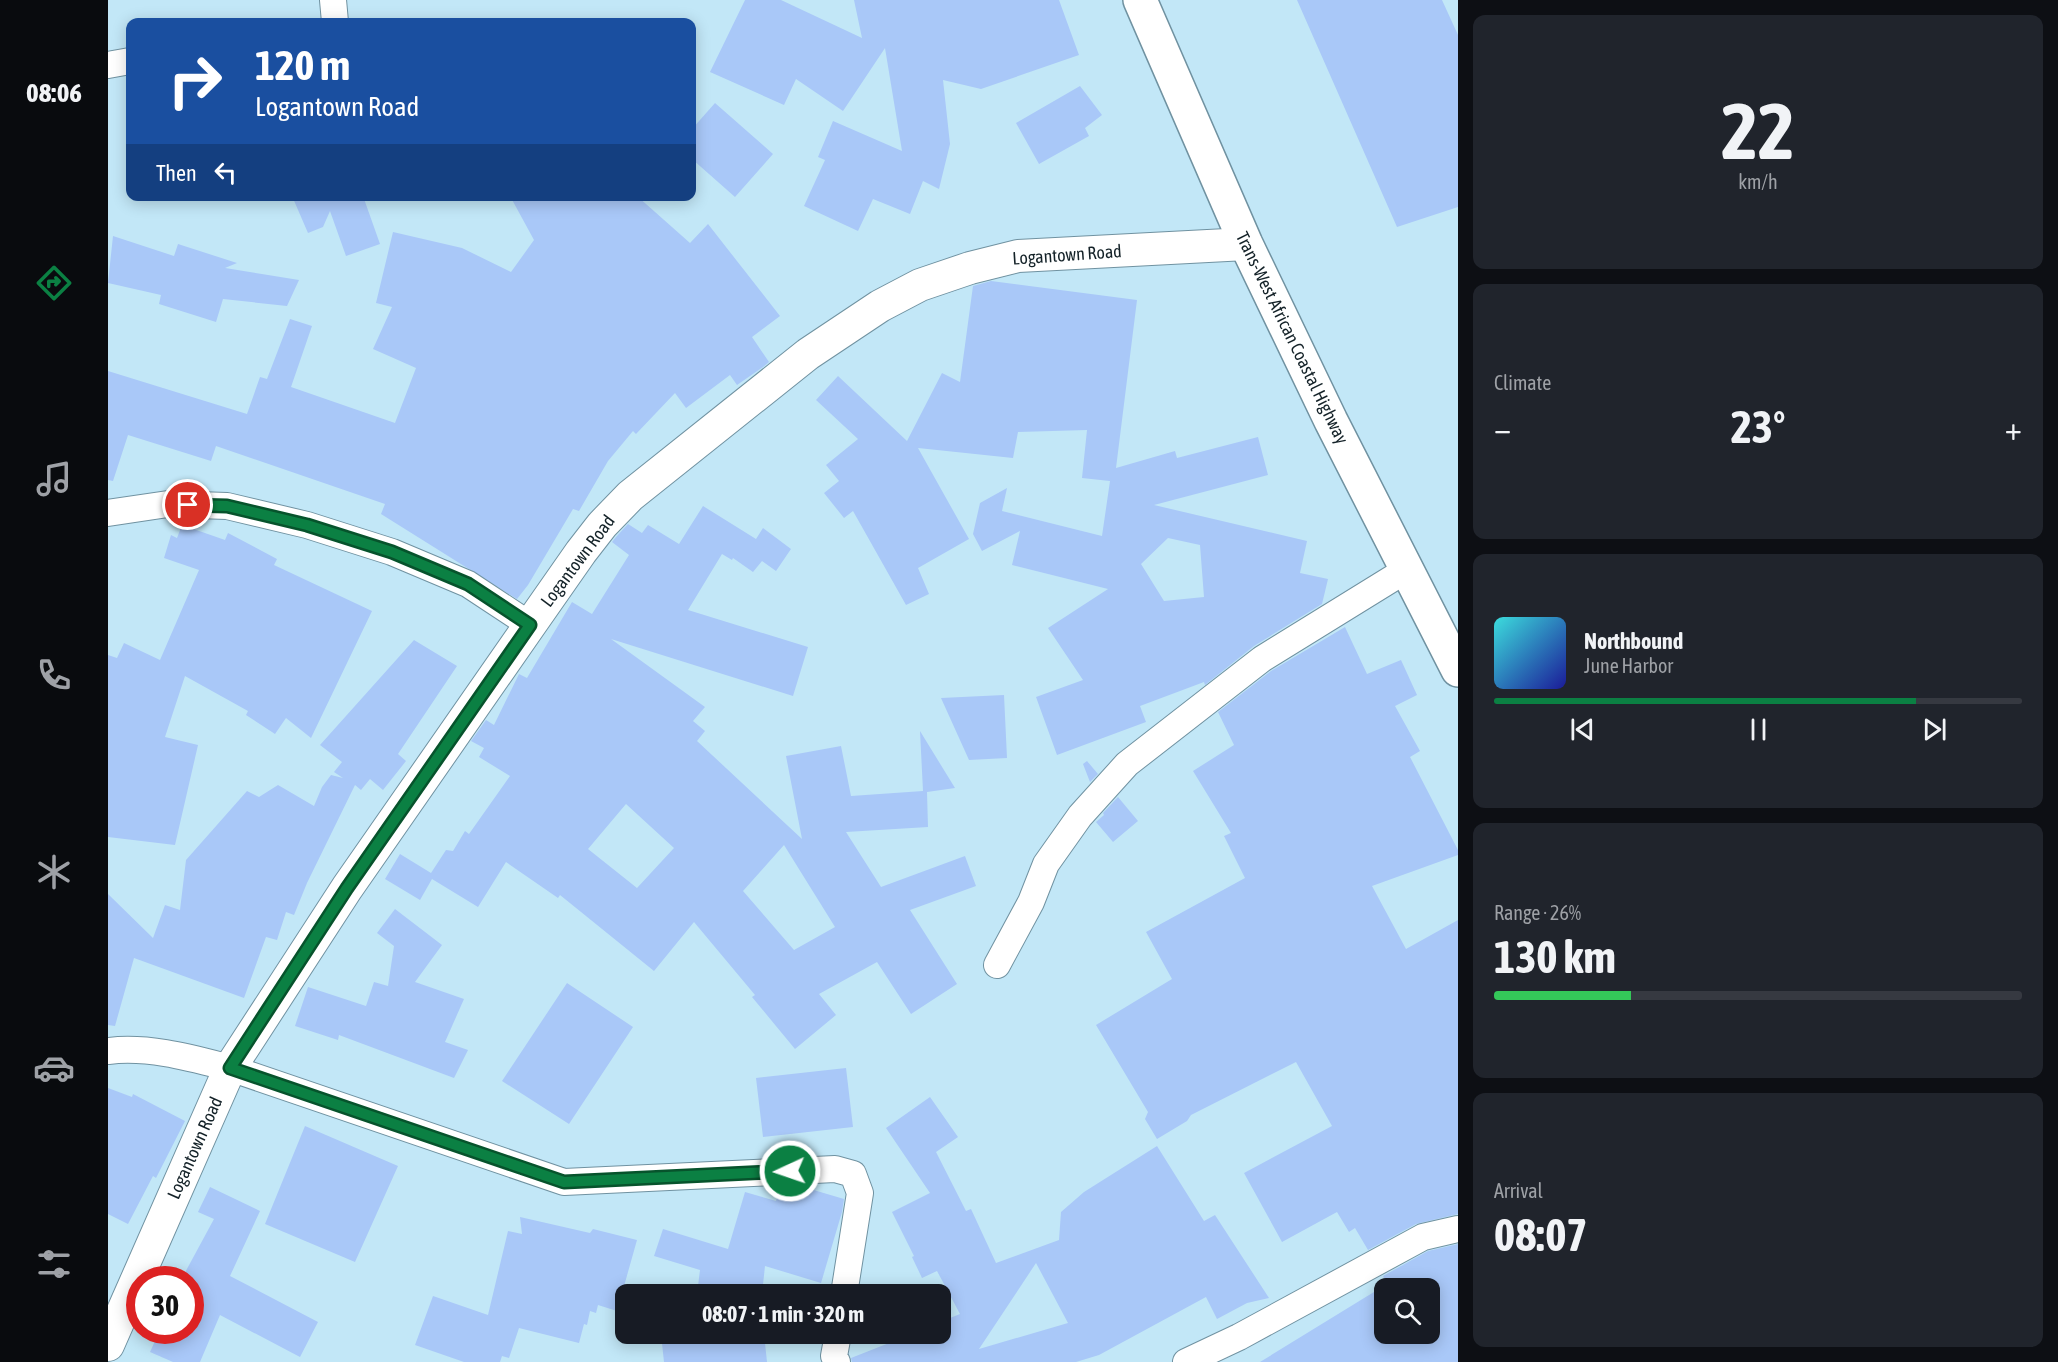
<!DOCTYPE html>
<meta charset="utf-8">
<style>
:root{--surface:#171b24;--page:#20242c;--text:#f1f3f6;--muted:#9ea1a6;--line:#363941;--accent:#0b8043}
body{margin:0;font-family:"Asap Condensed",sans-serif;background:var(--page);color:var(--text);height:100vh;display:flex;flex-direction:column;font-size:22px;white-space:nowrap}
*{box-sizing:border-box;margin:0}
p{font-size:20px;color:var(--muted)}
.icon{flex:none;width:33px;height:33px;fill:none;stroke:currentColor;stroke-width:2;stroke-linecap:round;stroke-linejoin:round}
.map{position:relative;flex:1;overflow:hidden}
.panel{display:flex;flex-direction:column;gap:15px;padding:15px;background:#0d0f14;width:600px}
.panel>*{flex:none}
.guide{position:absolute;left:18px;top:18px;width:570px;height:183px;border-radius:12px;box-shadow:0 3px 15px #0003;background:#1a4fa0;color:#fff;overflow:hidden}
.buttons{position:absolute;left:1266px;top:1278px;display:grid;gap:12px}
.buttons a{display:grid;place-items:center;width:66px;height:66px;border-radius:12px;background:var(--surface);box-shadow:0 3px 15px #0003;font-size:30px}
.speed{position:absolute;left:18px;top:1266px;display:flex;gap:12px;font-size:30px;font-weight:700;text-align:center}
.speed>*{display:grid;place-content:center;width:78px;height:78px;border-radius:50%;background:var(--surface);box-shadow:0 3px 15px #0003;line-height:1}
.speed .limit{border:9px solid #d22;background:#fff;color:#111}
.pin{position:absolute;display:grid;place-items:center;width:51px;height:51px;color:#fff;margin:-26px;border:3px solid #fff;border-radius:50%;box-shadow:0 2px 6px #0007}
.me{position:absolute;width:66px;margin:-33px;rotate:267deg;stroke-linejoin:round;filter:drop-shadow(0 0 4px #0008)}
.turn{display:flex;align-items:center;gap:21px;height:126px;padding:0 30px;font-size:27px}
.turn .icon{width:78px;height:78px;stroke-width:2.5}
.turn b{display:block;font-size:42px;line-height:51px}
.then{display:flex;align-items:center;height:57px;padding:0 30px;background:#0003;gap:12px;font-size:22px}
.big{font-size:45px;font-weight:700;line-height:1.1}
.panel .tile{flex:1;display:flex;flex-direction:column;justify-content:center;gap:9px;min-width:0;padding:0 21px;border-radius:12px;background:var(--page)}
.panel .dial{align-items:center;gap:0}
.dial b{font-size:78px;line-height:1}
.song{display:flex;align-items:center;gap:18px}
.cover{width:72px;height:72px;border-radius:9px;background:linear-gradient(135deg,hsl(180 70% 55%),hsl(240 70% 35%))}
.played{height:6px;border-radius:3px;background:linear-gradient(90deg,var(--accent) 80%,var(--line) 80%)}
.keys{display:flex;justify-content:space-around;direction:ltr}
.heat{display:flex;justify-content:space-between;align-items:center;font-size:33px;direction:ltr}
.charge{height:9px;border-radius:4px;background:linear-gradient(90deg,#34c759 26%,var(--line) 0)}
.trip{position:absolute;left:507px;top:1284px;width:336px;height:60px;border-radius:12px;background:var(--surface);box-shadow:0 3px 15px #0003;font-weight:700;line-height:60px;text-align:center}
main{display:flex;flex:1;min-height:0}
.dock{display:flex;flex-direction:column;width:108px;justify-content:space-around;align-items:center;background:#090b0e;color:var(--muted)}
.dock .icon{width:42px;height:42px}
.dock .active{color:var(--accent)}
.dock b{font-size:27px;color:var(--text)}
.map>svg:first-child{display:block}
.building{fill:#a9c8f8;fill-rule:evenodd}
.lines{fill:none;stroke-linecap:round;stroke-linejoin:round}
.minor-casing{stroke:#7092a1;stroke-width:28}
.tertiary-casing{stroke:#7092a1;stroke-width:34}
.trunk-casing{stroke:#7092a1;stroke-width:36}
.minor{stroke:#fff;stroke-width:26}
.tertiary{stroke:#fff;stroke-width:32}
.trunk{stroke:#fff;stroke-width:33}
.route-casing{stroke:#07532c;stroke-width:15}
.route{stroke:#0b8043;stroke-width:10}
.labels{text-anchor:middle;stroke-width:4.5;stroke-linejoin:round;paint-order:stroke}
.street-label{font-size:18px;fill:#142228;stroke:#fff}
</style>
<main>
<nav class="dock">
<b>08:06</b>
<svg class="icon active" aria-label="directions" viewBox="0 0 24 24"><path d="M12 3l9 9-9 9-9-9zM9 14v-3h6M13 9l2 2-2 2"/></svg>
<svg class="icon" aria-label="music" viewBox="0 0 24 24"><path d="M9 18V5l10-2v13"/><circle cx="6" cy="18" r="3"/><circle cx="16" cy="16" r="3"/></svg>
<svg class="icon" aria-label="phone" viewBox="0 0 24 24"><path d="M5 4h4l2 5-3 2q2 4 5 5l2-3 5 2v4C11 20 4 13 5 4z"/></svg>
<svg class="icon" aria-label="climate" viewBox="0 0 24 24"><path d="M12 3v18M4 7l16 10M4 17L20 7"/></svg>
<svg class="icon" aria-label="car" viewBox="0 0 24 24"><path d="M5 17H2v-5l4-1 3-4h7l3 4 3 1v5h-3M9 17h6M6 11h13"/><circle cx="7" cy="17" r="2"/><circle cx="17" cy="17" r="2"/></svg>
<svg class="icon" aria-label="filters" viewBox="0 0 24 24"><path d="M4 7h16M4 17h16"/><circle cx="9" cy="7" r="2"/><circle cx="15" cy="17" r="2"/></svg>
</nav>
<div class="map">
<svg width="1350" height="1362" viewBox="0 0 1350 1362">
<rect width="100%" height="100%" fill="#c2e7f7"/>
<!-- building -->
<path class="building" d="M637 0H673L754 38 746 0H951L971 55 873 89 835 80 842 144 831 189 815 181 802 214 765 199 750 231 696 206 717 160 710 157 725 121 794 151 777 48 735 111 688 79 676 105 602 72Z
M1189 0H1334L1350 35V207L1289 227Z
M972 86 994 115 977 128 981 136 931 164 908 123Z
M607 103 665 154 627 197 584 159V129Z
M184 196H255L272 244 238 256 222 211 215 227 200 233Z
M402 196H529L582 243 600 224 672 316 644 337 661 362 655 367 629 385 622 375 578 408 567 393 528 434 525 431 500 461 471 511 465 509 420 585 409 599 273 514 277 504 108 446 103 461 20 435 5 481 0 480V371L139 414 152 377 159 379 182 319 204 326 183 387 287 423 308 368 265 349 284 307 268 303 285 232 354 248 403 272 426 240Z
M5 236 66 256 70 244 129 263 117 268 191 280 179 306 115 299 108 322 51 304 53 295 0 283Z
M883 281 1029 300 1008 468 1067 451 1069 458 1150 437 1160 475 1046 505 1199 541 1192 573 1220 579 1214 604 1146 646 1097 685 1096 682 1032 706 1038 722 949 755 928 697 975 680 940 628 1000 589 904 565 912 531 874 551 865 534 872 503 899 488 894 511 994 536 1002 481 974 478 979 430 910 432 905 458 810 448 861 539 810 568 821 594 798 605 745 511 736 518 716 493 731 481 718 465 750 439 708 400 730 376 799 441 834 373 852 382 865 286ZM1060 538 1092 545 1096 597 1056 601 1033 564Z
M595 506 648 539 655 528 683 549 668 571 654 561 645 572 625 558 624 560 614 554 580 610 700 647 685 696 503 639 597 707 585 721 597 731 589 741 694 839 678 756 733 746 743 796 815 791 812 731 847 788 819 792 820 827 738 832 773 887 857 856 868 886 802 910 849 984 803 1014 769 962 711 994 728 1015 687 1049 644 997 647 995 586 922 546 971 452 895 450 898 398 862 370 907 324 879 312 900 277 879 292 854 323 873 338 850 345 851 357 831 361 834 402 776 371 757 376 748 363 741 378 720 386 725 411 674 419 678 464 602 484 614 521 555 504 542 508 537 520 524 534 533 540 525 571 544ZM518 804 566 848 529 888 480 849ZM676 845 727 927 686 950 635 891Z
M74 525 117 540 120 533 169 559 166 565 264 611 203 738 178 718 167 734 138 715 140 711 77 676 57 737 90 745 67 845 0 837V655L9 658 16 643 52 660 91 570 56 558 63 535 69 538Z
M1237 627 1259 674 1293 660 1309 695 1287 706 1312 751 1302 757 1350 850V855L1264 886 1298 949 1350 920V1214L1308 1224 1260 1250 1247 1228 1241 1232 1229 1212 1174 1242 1136 1173 1224 1126 1188 1062 1083 1115 1079 1121 1049 1139 1037 1119 1040 1112 988 1025 1064 979 1038 932 1137 878 1116 836 1123 833 1085 771 1126 745 1110 712 1163 671Z
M306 640 349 666 290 754 298 761 275 790 262 779 253 790 247 785 199 883 186 915 178 912 169 940 158 937 136 998 26 958 7 1026 0 1025V894L45 938 57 905 72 910 78 860 139 791 151 797 170 785 206 806 214 787 223 775 235 778 226 772 234 762 212 745Z
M896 695 899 758 861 760 833 698Z
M979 761 990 774 982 782 975 764Z
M1010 797 1030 821 1005 842 988 822 996 815 995 813Z
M287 909 334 945 307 982 356 999 337 1042 360 1050 346 1078 231 1035 230 1040 187 1026 200 987 258 1006 266 982 280 986 286 946 269 933Z
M459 983 525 1027 461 1124 394 1081Z
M738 1068 745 1127 655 1137 648 1078Z
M0 1088 24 1097 25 1094 77 1121 48 1178 45 1176 20 1224 0 1214Z
M822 1097 850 1137 828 1152 858 1211 863 1209 888 1263 951 1240 953 1212 976 1192 1049 1146 1096 1221 1107 1215 1161 1298 1139 1303 1109 1319 1098 1297 991 1355 968 1362H744L743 1358 804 1334H832V1322L852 1314 829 1271 814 1278 804 1257 806 1256 784 1212 822 1193 778 1128ZM928 1263 960 1323 871 1349Z
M197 1126 290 1166 247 1262 157 1224Z
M692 1186 736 1199 734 1212 713 1283 657 1266 654 1294H589L592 1270 546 1256 555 1229 620 1249 637 1192 668 1201 673 1187Z
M102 1187 152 1211 122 1276 210 1322 192 1357 112 1315 92 1362H65L42 1352 52 1330H82V1280H73L106 1219 90 1212Z
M412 1217 482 1233 485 1229 529 1240 509 1311 490 1305 488 1313 482 1311 479 1325 476 1324 471 1343 411 1328 401 1358 394 1356 392 1362H356L307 1345 325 1296 380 1315 400 1231 414 1234Z
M1350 1244V1362H1152L1279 1284 1275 1276 1320 1251ZM1276 1288H1322V1334H1276Z
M553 1334H656L659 1362H556Z"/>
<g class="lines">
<!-- minor casing -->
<g class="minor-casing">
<path id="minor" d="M225 0 227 22
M0 65 22 61
M0 513 60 504 119 506 199 525 284 552 360 584 422 625
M889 965 923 902 938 864 972 816 1019 764 1154 659 1298 570
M0 1051C41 1046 83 1058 122 1068L456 1182 727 1169 745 1174 752 1193 736 1294
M729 1362 726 1356 730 1334
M1078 1362 1131 1337 1315 1237 1350 1229"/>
</g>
<!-- tertiary casing -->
<g class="tertiary-casing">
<path id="tertiary" d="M0 1345 122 1068 239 888 422 625 473 552 494 525 522 496 700 354 772 306 812 285 862 268 910 256 1138 244"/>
</g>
<!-- trunk casing -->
<g class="trunk-casing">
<path id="trunk" d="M1032 0 1138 244 1223 421 1350 670"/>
</g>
<!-- minor -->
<use href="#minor" class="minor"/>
<!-- tertiary -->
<use href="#tertiary" class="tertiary"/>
<!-- trunk -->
<use href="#trunk" class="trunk"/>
</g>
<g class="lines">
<!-- route casing -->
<g class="route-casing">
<path id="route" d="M80 505 119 506 199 525 284 552 360 584 422 625 239 888 122 1068 456 1182 682 1171"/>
</g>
<!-- route -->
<use href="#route" class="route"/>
</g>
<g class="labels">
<!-- street labels -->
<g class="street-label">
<text transform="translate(959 255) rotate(-4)" y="6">Logantown Road</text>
<text transform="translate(1184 338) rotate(64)" y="6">Trans-West African Coastal Highway</text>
<text transform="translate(470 561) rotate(-53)" y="6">Logantown Road</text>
<text transform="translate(87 1148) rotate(-66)" y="6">Logantown Road</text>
</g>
</g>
</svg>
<div class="buttons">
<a><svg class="icon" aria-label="search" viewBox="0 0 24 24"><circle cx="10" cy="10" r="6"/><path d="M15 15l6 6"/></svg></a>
</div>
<div class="speed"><div class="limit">30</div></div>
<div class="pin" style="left:80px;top:505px;background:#d93025"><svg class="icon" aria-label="arrive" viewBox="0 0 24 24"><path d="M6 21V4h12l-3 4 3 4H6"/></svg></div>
<svg class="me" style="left:682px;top:1171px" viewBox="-20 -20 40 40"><circle r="17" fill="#0b8043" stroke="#fff" stroke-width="3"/><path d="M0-11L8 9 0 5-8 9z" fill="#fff"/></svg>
<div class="trip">08:07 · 1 min · 320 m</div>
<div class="guide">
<div class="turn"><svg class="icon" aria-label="right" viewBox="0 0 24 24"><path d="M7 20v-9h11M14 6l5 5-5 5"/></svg><div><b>120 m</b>Logantown Road</div></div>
<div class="then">Then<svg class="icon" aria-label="left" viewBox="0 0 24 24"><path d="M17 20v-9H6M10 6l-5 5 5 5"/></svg></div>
</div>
</div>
<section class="panel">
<div class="tile dial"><b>22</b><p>km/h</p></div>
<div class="tile"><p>Climate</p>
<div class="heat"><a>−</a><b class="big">23°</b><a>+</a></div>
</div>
<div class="tile">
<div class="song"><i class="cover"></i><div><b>Northbound</b><p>June Harbor</p></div></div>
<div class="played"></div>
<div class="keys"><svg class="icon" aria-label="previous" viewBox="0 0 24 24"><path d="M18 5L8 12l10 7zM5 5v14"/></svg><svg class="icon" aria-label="pause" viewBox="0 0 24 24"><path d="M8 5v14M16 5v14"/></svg><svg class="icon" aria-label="next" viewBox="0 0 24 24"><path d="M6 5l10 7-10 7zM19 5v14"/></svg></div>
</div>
<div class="tile"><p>Range · 26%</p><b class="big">130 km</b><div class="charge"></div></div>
<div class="tile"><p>Arrival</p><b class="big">08:07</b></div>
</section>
</main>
